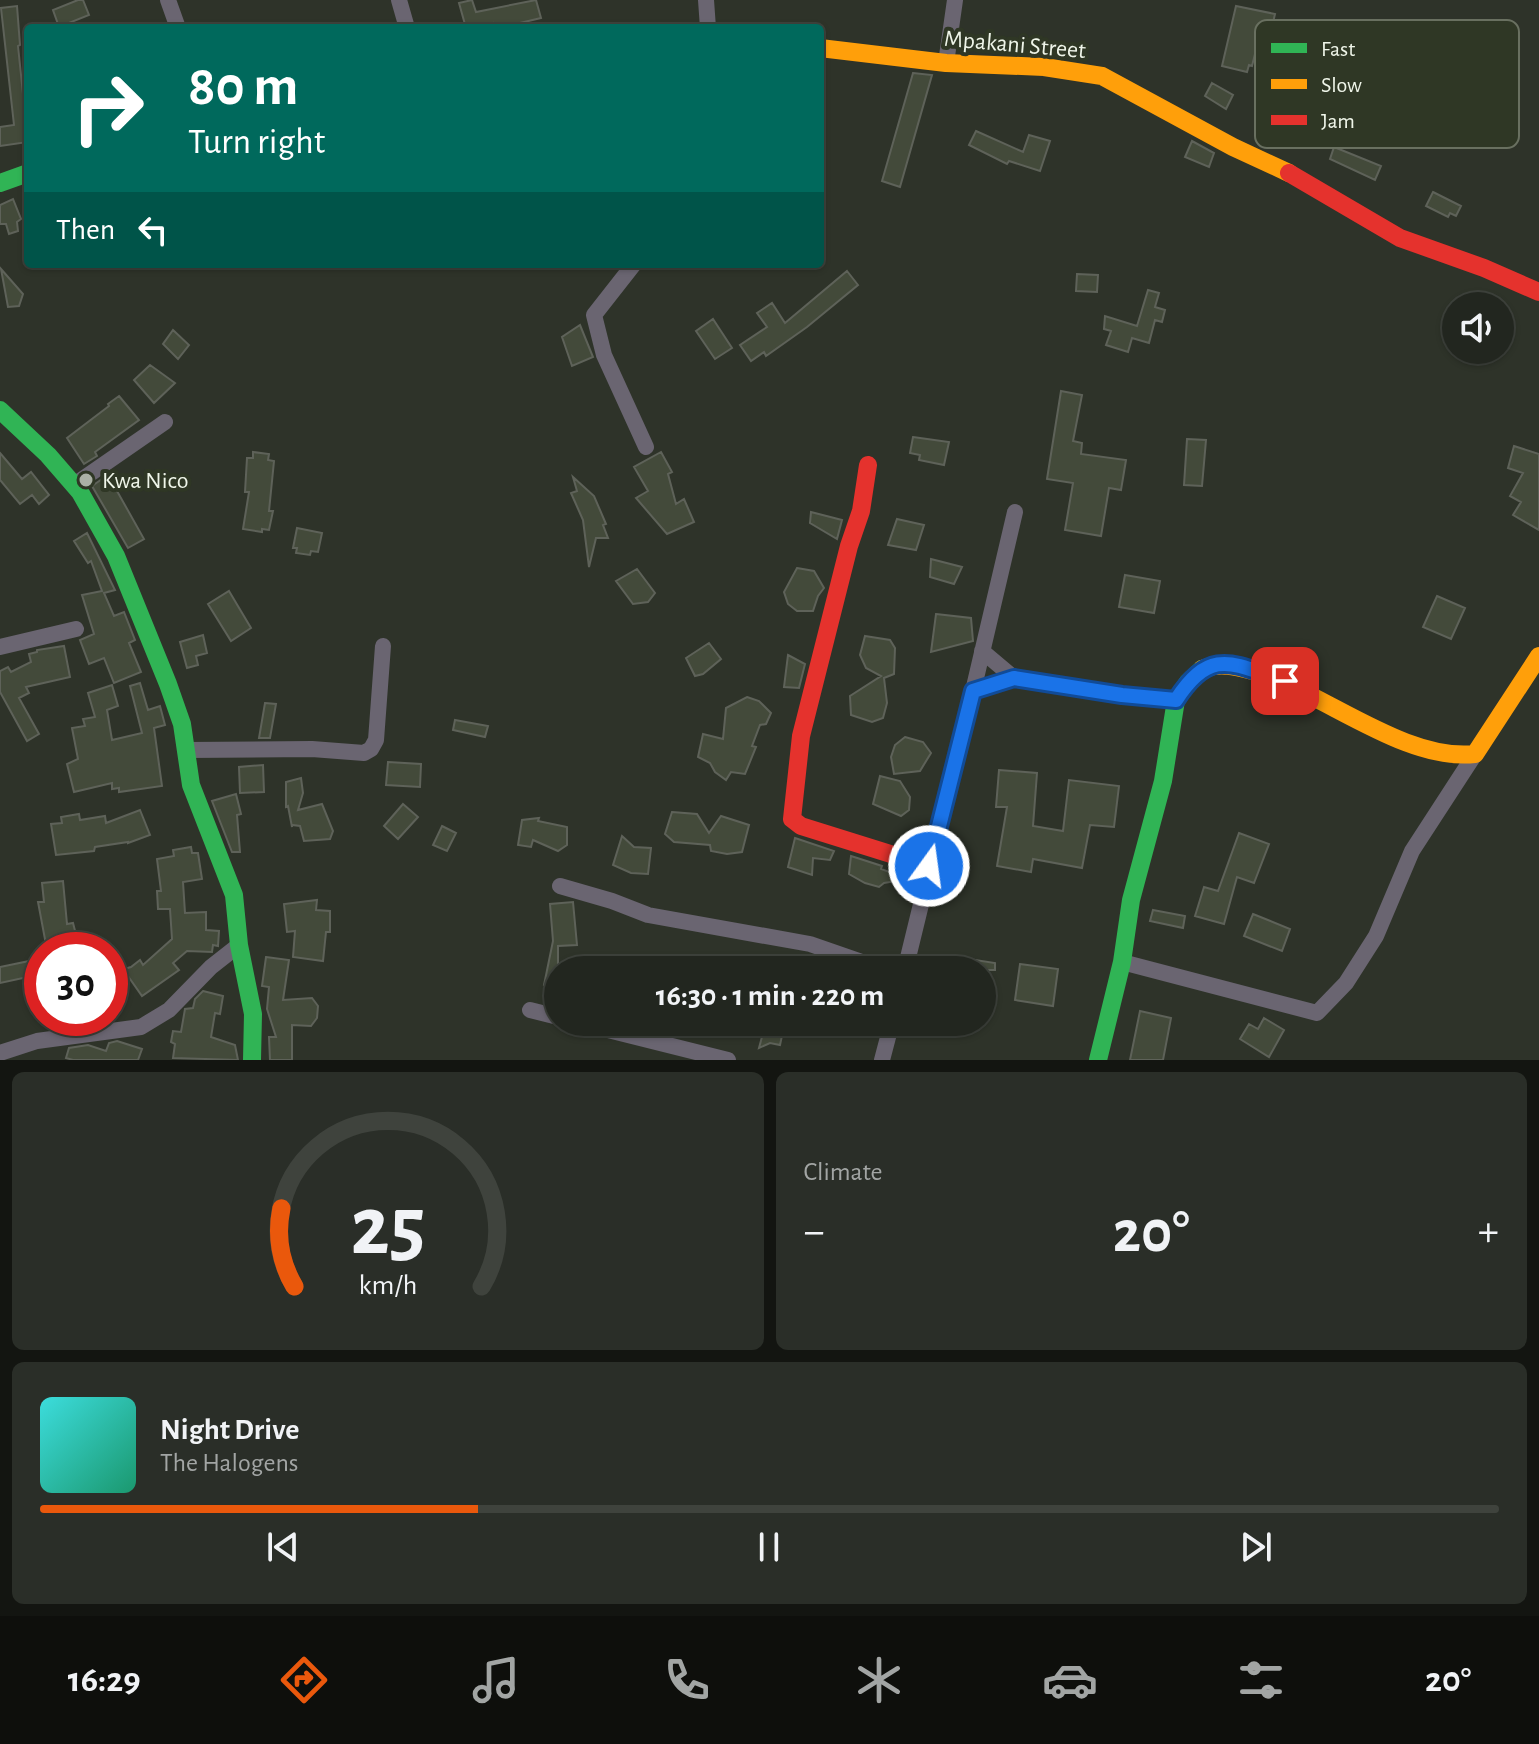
<!DOCTYPE html>
<meta charset="utf-8">
<style>
:root{--surface:#22261f;--page:#2a2e28;--text:#f1f3f6;--muted:#a2a5a4;--line:#3f433d;--accent:#ea580c}
body{margin:0;font-family:"Alegreya Sans",sans-serif;background:var(--page);color:var(--text);height:100vh;display:flex;flex-direction:column;font-size:30px;white-space:nowrap}
*{box-sizing:border-box;margin:0}
p{font-size:26px;color:var(--muted)}
.icon{flex:none;width:44px;height:44px;fill:none;stroke:currentColor;stroke-width:2;stroke-linecap:round;stroke-linejoin:round}
.map{position:relative;height:1060px;overflow:hidden}
.drawer{display:flex;flex-direction:column;gap:12px;padding:12px;background:#131511;flex:1}
.drawer>*{flex:none}
.top-card{position:absolute;left:24px;top:24px;width:800px;height:244px;border-radius:8px;box-shadow:0 2px 6px #0004,0 0 0 2px var(--line);background:#00695c;color:#fff;overflow:hidden}
.fabs{position:absolute;left:1442px;top:292px;display:grid;gap:16px}
.fabs a{display:grid;place-items:center;width:72px;height:72px;border-radius:50%;background:var(--surface);box-shadow:0 2px 6px #0004,0 0 0 2px var(--line);font-size:40px}
.speed{position:absolute;left:24px;top:932px;display:flex;gap:16px;font-size:40px;font-weight:700;text-align:center}
.speed>*{display:grid;place-content:center;width:104px;height:104px;border-radius:50%;background:var(--surface);box-shadow:0 2px 6px #0004,0 0 0 2px var(--line);line-height:1}
.speed .limit{border:12px solid #d22;background:#fff;color:#111}
.pin{position:absolute;display:grid;place-items:center;width:68px;height:68px;color:#fff;margin:-34px;border-radius:16px;box-shadow:0 4px 12px #0006}
.me{position:absolute;width:88px;margin:-44px;rotate:14deg;stroke-linejoin:round;filter:drop-shadow(0 0 6px #0008)}
.turn{display:flex;align-items:center;gap:28px;height:168px;padding:0 32px;font-size:36px}
.turn .icon{width:104px;height:104px;stroke-width:2.5}
.turn b{display:block;font-size:56px;line-height:68px}
.then{display:flex;align-items:center;height:76px;padding:0 32px;background:#0003;gap:16px;font-size:30px}
.big{font-size:60px;font-weight:600;line-height:1.1}
.drawer .card{flex:1;display:flex;flex-direction:column;justify-content:center;gap:12px;min-width:0;padding:0 28px;border-radius:12px;background:var(--page)}
.drawer .dial{align-items:center;gap:0}
.dial svg{height:208px;overflow:visible;fill:none;stroke:var(--line);stroke-width:7;stroke-linecap:round;text-anchor:middle}
.dial text{fill:var(--text);stroke:none}
.song{display:flex;align-items:center;gap:24px}
.cover{width:96px;height:96px;border-radius:12px;background:linear-gradient(135deg,hsl(180 70% 55%),hsl(160 70% 35%))}
.played{height:8px;border-radius:4px;background:linear-gradient(90deg,var(--accent) 30%,var(--line) 30%)}
.keys{display:flex;justify-content:space-around;direction:ltr}
.heat{display:flex;justify-content:space-between;align-items:center;font-size:44px;direction:ltr}
.drawer .tiles{flex:1;display:grid;gap:12px;grid-template-columns:1fr 1fr}
.card:last-child{grid-column:span 2}
.trip{position:absolute;left:544px;top:956px;width:452px;height:80px;border-radius:40px;background:var(--surface);box-shadow:0 2px 6px #0004,0 0 0 2px var(--line);font-weight:600;line-height:80px;text-align:center}
.dock{display:flex;height:128px;justify-content:space-around;align-items:center;background:#0e0f0c;color:var(--muted)}
.dock .icon{width:56px;height:56px}
.dock .selected{color:var(--accent)}
.dock b{font-size:36px;color:var(--text)}
.map>svg:first-child{display:block}
.building{fill:#434a3a;stroke:#5e6259;stroke-width:2}
.lines{fill:none;stroke-linecap:round;stroke-linejoin:round}
.street{stroke:#6a6571;stroke-width:16}
.fast{stroke:#30b455;stroke-width:18}
.slow{stroke:#ff9f0a;stroke-width:18}
.jam{stroke:#e5322d;stroke-width:18}
.route-casing{stroke:#114b97;stroke-width:20}
.route{stroke:#1a73e8;stroke-width:14}
.poi-dot{fill:#abb1a6;stroke:#2f3725;stroke-width:3}
.labels{text-anchor:middle;stroke-width:8;stroke-linejoin:round;paint-order:stroke}
.street-label{font-size:24px;fill:#eff5e9;stroke:#2f3725}
.poi-label{font-size:24px;fill:#eff5e9;stroke:#2f3725;text-anchor:start}
.key{fill:#2f3725;stroke:#697060;stroke-width:2}
.key-label{font-size:22px;fill:#eff5e9}
</style>
<div class="map">
<svg width="1539" height="1060" viewBox="0 0 1539 1060">
<rect width="100%" height="100%" fill="#2e3329"/>
<!-- building -->
<path class="building" d="M78 0H83L89 15 59 27 53 10Z
M472 0 476 12 536 0 541 18 499 28H494L493 23 466 28 459 3Z
M17 6 20 45 18 46 28 142 0 146V127L14 125 1 8Z
M1236 6 1275 14 1268 44 1258 42 1252 66 1249 65 1247 72 1222 66Z
M913 73 932 75 900 187 882 181Z
M1212 83 1233 95 1226 109 1205 96Z
M976 131 1023 152 1029 135 1050 141 1040 171 1009 161 1007 164 969 145Z
M1192 141 1214 153 1209 167 1185 157Z
M1334 147 1381 166 1375 180 1330 159Z
M1433 192 1461 206 1456 216 1450 213 1448 217 1426 206Z
M13 199 21 219 17 222 18 231 9 234 6 224H0V205Z
M1 269 23 294 19 306 8 307Z
M847 271 858 285 807 327 766 356 764 352 751 361 740 345 767 327 757 313 772 303 785 323Z
M1077 274 1098 275 1097 292 1076 291Z
M1148 290 1159 293 1155 307 1165 310 1162 322 1155 320 1149 343 1132 338 1128 352 1106 345 1111 331 1104 329 1105 316 1137 326Z
M713 319 732 348 715 359 696 331Z
M580 325 593 357 572 366 562 337Z
M173 330 189 345 178 359 163 344Z
M150 365 175 383 154 403 134 380Z
M1061 391 1082 395 1073 441 1082 443 1081 454 1126 460 1121 490 1109 488 1101 536 1065 530 1073 483 1047 479Z
M119 396 139 420 95 452 97 456 84 464 67 438 109 406 108 404Z
M913 437 949 442 944 465 919 460 920 455 910 453Z
M1187 439 1206 440 1202 486 1184 485Z
M1514 446 1539 454V530L1513 515 1521 502 1510 496 1523 473 1508 468Z
M253 452 269 454 268 460 274 461 269 511H273L269 530 262 529V532L243 529 249 492H245L247 458H253Z
M661 452 672 472 668 474 676 504 684 499 694 522 667 534 636 498 648 491 634 467Z
M0 453 22 479 31 472 49 495 39 504 32 495 20 504 0 480Z
M108 475 144 539 128 548 92 486Z
M573 477 594 496 606 524 603 525 608 538H596L589 567 583 520 571 493 577 491Z
M811 512 842 520 837 539 810 523Z
M897 519 924 525 916 550 888 545Z
M297 528 322 533 318 552 311 551 310 555 296 553 297 548H293Z
M87 533 115 590 104 593 114 616 124 612 135 640 129 643 141 672 114 683 104 658 89 664 80 640 94 634 82 595 102 591 91 561 88 563 74 541Z
M931 559 962 567 954 584 930 577Z
M797 568 814 571 824 588 818 596 813 611H797L788 604 784 592Z
M637 569 655 593 648 602 633 604 616 581Z
M1125 575 1160 581 1154 613 1119 607Z
M229 591 251 628 231 641 208 604Z
M1437 596 1465 608 1451 639 1423 627Z
M936 614 971 618 973 641 931 652Z
M203 635 207 653 196 656 198 665 187 668 180 642Z
M865 636 890 640 895 648 894 674 884 678 887 703 883 718 872 722 851 715 850 696 881 676 866 668 860 655Z
M709 643 721 659 703 674 695 676 686 658Z
M64 646 70 677 26 687 29 693 19 698 39 734 27 741 0 692V671L8 667 11 672 31 662 29 654 37 652V650Z
M788 655 805 664 799 688 784 687Z
M140 683 148 710 160 706 165 725 154 728 162 786 119 792V788L112 789V783L74 792 67 764 78 759 72 728 85 726 83 719 95 717 88 693 112 685 118 706 107 710 112 740 142 733 130 686Z
M747 697 759 701 771 713 766 724 760 725 752 746 756 747 745 774 731 772 726 780 715 772 710 763 698 757 703 734 723 739 726 708Z
M265 703 276 704 270 738H259Z
M455 720 488 726 485 737 453 730Z
M905 737 923 742 931 753 920 771 894 774 891 757 895 745Z
M388 762 421 764 420 787 386 785Z
M263 765 264 792 240 793 239 767Z
M999 770 1037 773 1033 826 1063 831 1069 780 1119 786 1114 827 1090 825 1082 868 1033 859 1031 872 997 866 1007 807H996Z
M880 776 900 781 910 797 909 810 901 816 873 804Z
M301 778 303 793 298 810 322 804 333 831 330 839 304 841 300 826 292 825V827L288 806 286 807V782Z
M236 794 241 814 237 815 240 852H232L212 801Z
M403 804 418 817 398 839 384 826Z
M140 810 150 835 128 843V842L95 847 94 851 56 855 51 824 62 823 61 817 79 814 80 820 105 816 106 823Z
M672 812 697 814 709 833 721 816 749 825 742 852 727 854 711 851 710 845 674 842 665 834Z
M539 818 538 821 567 827V845L558 851 533 840 531 847 518 845 522 820Z
M442 826 456 833 447 851 433 845Z
M1239 833 1269 844 1254 883 1237 877 1224 924 1195 916 1204 887 1218 891Z
M622 836 634 847 651 848 648 874 631 873 613 865Z
M795 838 834 851 830 860 813 858 812 875 788 867Z
M191 847 192 853H198L202 879 183 882 185 913 206 912V930L219 931 218 946 213 945 212 952 187 951 173 963 179 970 142 996 123 969 125 989 110 993V973L131 967 140 960 143 965 172 939 170 909H158L157 891H161L157 859 174 856 173 850Z
M851 856 882 866 881 869 908 879 884 883 879 887 865 883 849 874Z
M63 881 67 924 73 923 80 950H47L38 902H44L42 883Z
M317 900 316 910 330 911V932H326L323 961 293 957 295 931 287 932 284 904Z
M573 902 577 945 558 946V988L544 985 553 941 550 904Z
M1153 910 1185 916 1183 928 1150 921Z
M1253 914 1290 929 1282 951 1244 936Z
M266 957 289 960 283 1000 312 998 318 1006 317 1018 311 1026 292 1025V1060H270L269 1037H276L267 1009 269 987 262 986Z
M956 957 995 963V970H954Z
M34 960 37 975 0 983V967Z
M1020 964 1058 969 1053 1006 1015 1000Z
M203 991 223 996 220 1014 215 1013 211 1037 235 1045 238 1060 173 1058 175 1044 171 1042 173 1031 181 1032 185 1009 193 1008 195 999Z
M1140 1011 1171 1018 1163 1060H1130Z
M1264 1018 1284 1030 1269 1057 1240 1039 1249 1024 1258 1029Z
M739 1022H785L780 1045 770 1043 759 1048 763 1033Z
M117 1041 142 1049 138 1060H73L66 1058 69 1048 88 1045 106 1051 109 1043Z"/>
<g class="lines">
<!-- street -->
<path class="street" d="M168 0 178 28
M399 0 407 28
M706 0 708 28
M946 63 955 0
M634 264 594 315 604 355 646 447
M74 485 165 422
M0 647 76 629
M982 651 1014 678
M973 691 1015 512
M187 750 312 749 364 753 371 749 376 740 383 646
M560 886 612 901 648 915 810 944 885 970
M1122 962 1317 1013 1346 983 1376 936 1412 851 1475 754
M905 970 973 691 1014 678 1122 695 1176 700
M530 1010 558 1017
M576 1022 728 1060
M0 1053 37 1041 141 1027 169 1010 211 967 239 945
M882 1060 892 1022"/>
<!-- fast -->
<path class="fast" d="M0 183 28 173
M0 410 48 455 80 492 116 556 168 684 182 724 191 785 234 895 239 945 253 1014 252 1060
M1098 1060 1122 962 1131 900 1163 781 1176 700 1188 682 1202 669"/>
<!-- slow -->
<path class="slow" d="M820 48 946 63 1044 67 1102 76 1233 147 1289 173
M1202 669C1221 662 1237 667 1256 672 1324 693 1405 762 1475 754L1539 656"/>
<!-- jam -->
<path class="jam" d="M1289 173 1400 238 1484 268 1539 292
M868 465 861 511 849 546 801 736 792 819 801 826 929 866"/>
</g>
<g class="lines">
<!-- route casing -->
<g class="route-casing">
<path id="route" d="M929 866 973 691 1014 678 1122 695 1176 700C1211 646 1233 664 1285 681"/>
</g>
<!-- route -->
<use href="#route" class="route"/>
</g>
<!-- markers -->
<circle class="poi-dot" cx="86" cy="480" r="8"/>
<g class="labels">
<!-- street labels -->
<g class="street-label">
<text transform="translate(1015 44) rotate(5)" y="8">Mpakani Street</text>
</g>
<!-- poi labels -->
<g class="poi-label">
<text x="102" y="488">Kwa Nico</text>
</g>
</g>
<!-- legend -->
<rect x="1255" y="20" width="264" height="128" rx="12" class="key"/>
<rect x="1271" y="43" width="36" height="10" fill="#30b455"/>
<rect x="1271" y="79" width="36" height="10" fill="#ff9f0a"/>
<rect x="1271" y="115" width="36" height="10" fill="#e5322d"/>
<g class="key-label">
<text x="1321" y="56">Fast</text>
<text x="1321" y="92">Slow</text>
<text x="1321" y="128">Jam</text>
</g>
</svg>
<div class="fabs">
<a><svg class="icon" aria-label="sound" viewBox="0 0 24 24"><path d="M4 9h4l5-4v14l-5-4H4zM17 9q2 3 0 6"/></svg></a>
</div>
<div class="speed"><div class="limit">30</div></div>
<div class="pin" style="left:1285px;top:681px;background:#d93025"><svg class="icon" aria-label="arrive" viewBox="0 0 24 24"><path d="M6 21V4h12l-3 4 3 4H6"/></svg></div>
<svg class="me" style="left:929px;top:866px" viewBox="-20 -20 40 40"><circle r="17" fill="#1a73e8" stroke="#fff" stroke-width="3"/><path d="M0-11L8 9 0 5-8 9z" fill="#fff"/></svg>
<div class="trip">16:30 · 1 min · 220 m</div>
<div class="top-card">
<div class="turn"><svg class="icon" aria-label="right" viewBox="0 0 24 24"><path d="M7 20v-9h11M14 6l5 5-5 5"/></svg><div><b>80 m</b>Turn right</div></div>
<div class="then">Then<svg class="icon" aria-label="left" viewBox="0 0 24 24"><path d="M17 20v-9H6M10 6l-5 5 5 5"/></svg></div>
</div>
</div>
<section class="drawer">
<div class="tiles">
<div class="card dial"><svg viewBox="0 0 100 80">
<path d="M14 69A42 42 0 1 1 86 69"/>
<path d="M14 69A42 42 0 0 1 9 39" stroke="#ea580c"/>
<text x="50" y="56" font-size="32" font-weight="700">25</text>
<text x="50" y="72" font-size="11">km/h</text>
</svg></div>
<div class="card"><p>Climate</p>
<div class="heat"><a>−</a><b class="big">20°</b><a>+</a></div>
</div>
<div class="card">
<div class="song"><i class="cover"></i><div><b>Night Drive</b><p>The Halogens</p></div></div>
<div class="played"></div>
<div class="keys"><svg class="icon" aria-label="previous" viewBox="0 0 24 24"><path d="M18 5L8 12l10 7zM5 5v14"/></svg><svg class="icon" aria-label="pause" viewBox="0 0 24 24"><path d="M8 5v14M16 5v14"/></svg><svg class="icon" aria-label="next" viewBox="0 0 24 24"><path d="M6 5l10 7-10 7zM19 5v14"/></svg></div>
</div>
</div>
</section>
<nav class="dock">
<b>16:29</b>
<svg class="icon selected" aria-label="directions" viewBox="0 0 24 24"><path d="M12 3l9 9-9 9-9-9zM9 14v-3h6M13 9l2 2-2 2"/></svg>
<svg class="icon" aria-label="music" viewBox="0 0 24 24"><path d="M9 18V5l10-2v13"/><circle cx="6" cy="18" r="3"/><circle cx="16" cy="16" r="3"/></svg>
<svg class="icon" aria-label="phone" viewBox="0 0 24 24"><path d="M5 4h4l2 5-3 2q2 4 5 5l2-3 5 2v4C11 20 4 13 5 4z"/></svg>
<svg class="icon" aria-label="climate" viewBox="0 0 24 24"><path d="M12 3v18M4 7l16 10M4 17L20 7"/></svg>
<svg class="icon" aria-label="car" viewBox="0 0 24 24"><path d="M5 17H2v-5l4-1 3-4h7l3 4 3 1v5h-3M9 17h6M6 11h13"/><circle cx="7" cy="17" r="2"/><circle cx="17" cy="17" r="2"/></svg>
<svg class="icon" aria-label="filters" viewBox="0 0 24 24"><path d="M4 7h16M4 17h16"/><circle cx="9" cy="7" r="2"/><circle cx="15" cy="17" r="2"/></svg>
<b>20°</b>
</nav>
